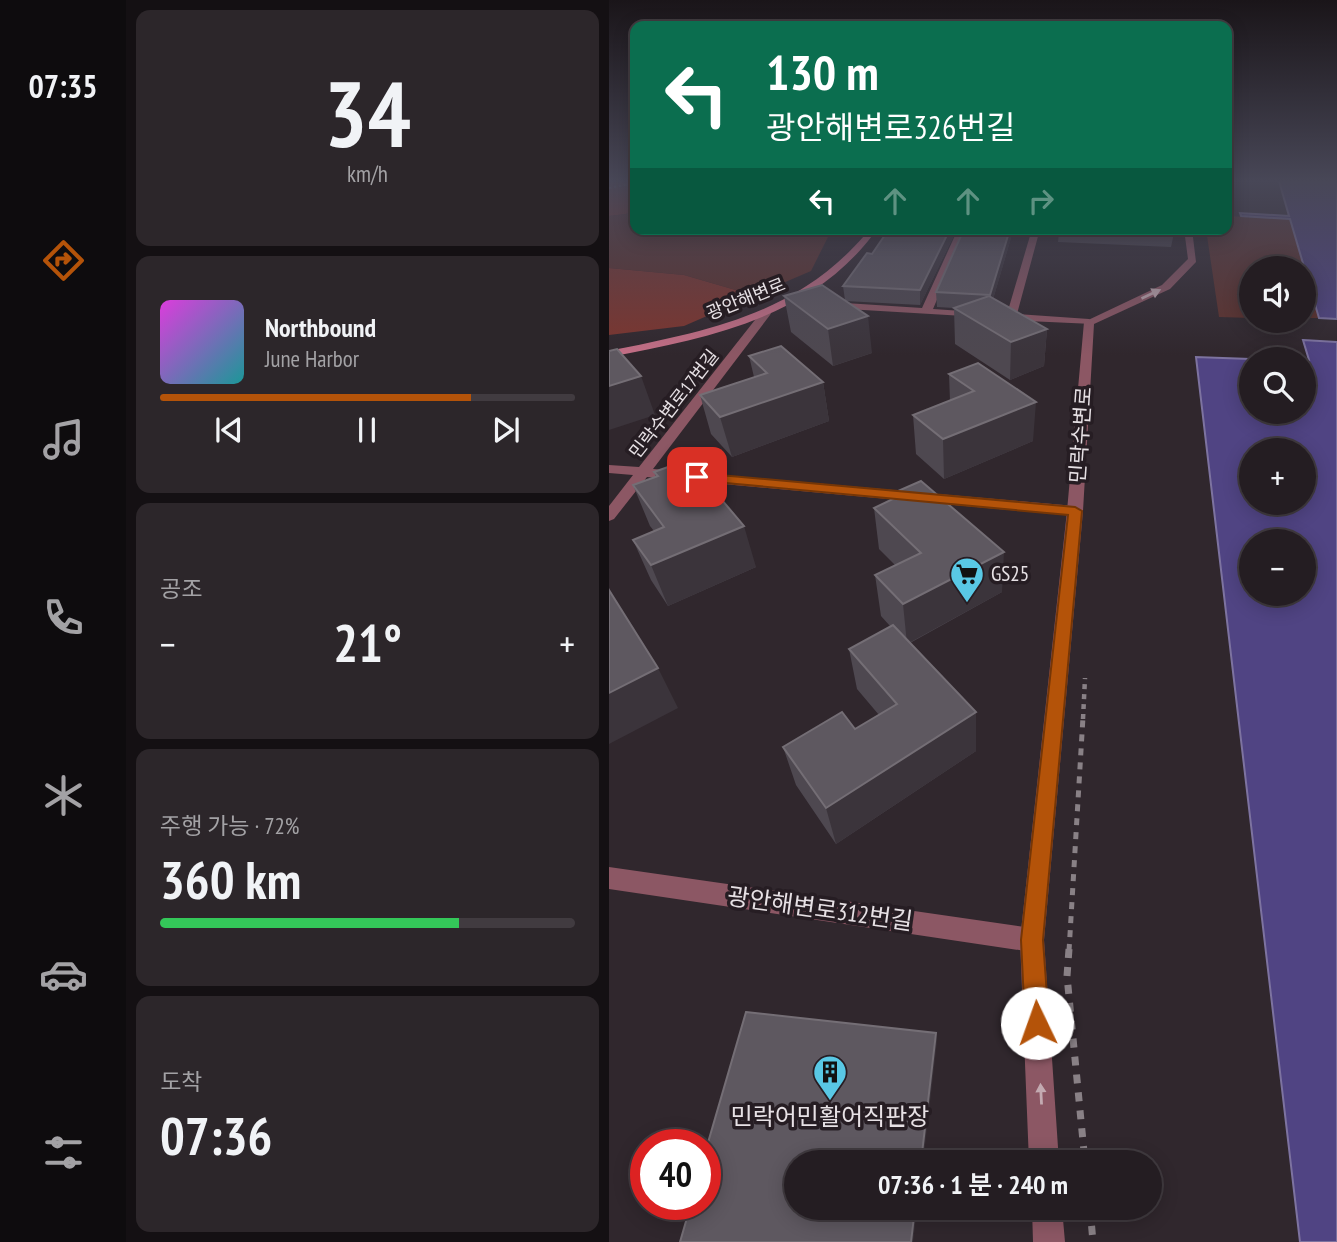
<!DOCTYPE html>
<html lang="ko">
<meta charset="utf-8">
<style>
:root{--surface:#241d22;--page:#2c262a;--text:#f1f3f6;--muted:#a3a2a5;--line:#413b40;--accent:#b45309}
body{margin:0;font-family:"PT Sans Narrow","Noto Sans KR",sans-serif;background:var(--page);color:var(--text);height:100vh;display:flex;flex-direction:column;font-size:26px;white-space:nowrap}
*{box-sizing:border-box;margin:0}
p{font-size:23px;color:var(--muted)}
.icon{flex:none;width:38px;height:38px;fill:none;stroke:currentColor;stroke-width:2;stroke-linecap:round;stroke-linejoin:round}
.map{position:relative;flex:1;overflow:hidden}
.panel{display:flex;flex-direction:column;gap:10px;padding:10px;background:#141013;width:483px}
.panel>*{flex:none}
.top-card{position:absolute;left:21px;top:21px;width:602px;height:214px;border-radius:14px;box-shadow:0 4px 18px #0003,0 0 0 2px var(--line);background:#0b6e4f;color:#fff;overflow:hidden}
.tools{position:absolute;left:630px;top:256px;display:grid;gap:14px}
.tools a{display:grid;place-items:center;width:77px;height:77px;border-radius:50%;background:var(--surface);box-shadow:0 4px 18px #0003,0 0 0 2px var(--line);font-size:35px}
.speed{position:absolute;left:21px;top:1129px;display:flex;gap:14px;font-size:35px;font-weight:700;text-align:center}
.speed>*{display:grid;place-content:center;width:91px;height:91px;border-radius:50%;background:var(--surface);box-shadow:0 4px 18px #0003,0 0 0 2px var(--line);line-height:1}
.speed .limit{border:10px solid #d22;background:#fff;color:#111}
.pin{position:absolute;display:grid;place-items:center;width:60px;height:60px;color:#fff;margin:-30px;border-radius:14px;box-shadow:0 4px 10px #0006}
.me{position:absolute;width:77px;margin:-38px;rotate:357deg;stroke-linejoin:round;filter:drop-shadow(0 0 5px #0008)}
.turn{display:flex;align-items:center;gap:24px;height:147px;padding:0 21px;font-size:32px}
.turn .icon{width:91px;height:91px;stroke-width:2.5}
.turn b{display:block;font-size:49px;line-height:60px}
.lanes{display:flex;align-items:center;height:66px;padding:0 21px;background:#0003;justify-content:center;gap:35px;direction:ltr}
.lanes .off{opacity:.35}
.big{font-size:52px;font-weight:600;line-height:1.1}
.panel .widget{flex:1;display:flex;flex-direction:column;justify-content:center;gap:10px;min-width:0;padding:0 24px;border-radius:14px;background:var(--page)}
.panel .dial{align-items:center;gap:0}
.dial b{font-size:91px;line-height:1}
.song{display:flex;align-items:center;gap:21px}
.cover{width:84px;height:84px;border-radius:10px;background:linear-gradient(135deg,hsl(300 70% 55%),hsl(180 70% 35%))}
.played{height:7px;border-radius:4px;background:linear-gradient(90deg,var(--accent) 75%,var(--line) 75%)}
.keys{display:flex;justify-content:space-around;direction:ltr}
.heat{display:flex;justify-content:space-between;align-items:center;font-size:38px;direction:ltr}
.charge{height:10px;border-radius:5px;background:linear-gradient(90deg,#34c759 72%,var(--line) 0)}
.trip{position:absolute;left:175px;top:1150px;width:378px;height:70px;border-radius:35px;background:var(--surface);box-shadow:0 4px 18px #0003,0 0 0 2px var(--line);font-weight:600;line-height:70px;text-align:center}
main{display:flex;flex:1;min-height:0}
.menu{display:flex;flex-direction:column;width:126px;justify-content:space-around;align-items:center;background:#0e0c0e;color:var(--muted)}
.menu .icon{width:49px;height:49px}
.menu .current{color:var(--accent)}
.menu b{font-size:32px;color:var(--text)}
.map>svg:first-child{display:block}
.green{fill:#5e312c}
.forest{fill:#7d352e}
.water{fill:#504483;stroke:#7d73a0;stroke-width:2;fill-rule:evenodd}
.lines{fill:none;stroke-linecap:round;stroke-linejoin:round}
.path-far3{stroke:#898186;stroke-width:2;stroke-dasharray:2.5 2.5;stroke-linecap:butt}
.path-far2{stroke:#898186;stroke-width:4.5;stroke-dasharray:5 5;stroke-linecap:butt}
.path-far1{stroke:#898186;stroke-width:5;stroke-dasharray:7 7;stroke-linecap:butt}
.path{stroke:#898186;stroke-width:7;stroke-dasharray:9 9;stroke-linecap:butt}
.minor{fill:#8c5764;fill-rule:evenodd}
.tertiary{fill:#8c5764;fill-rule:evenodd}
.secondary{fill:#c36e85;fill-rule:evenodd}
.wall{fill:#4e4850}
.shaded-wall{fill:#3b343b}
.building{fill:#5e5860;stroke:#746e75;stroke-width:2}
.oneway{fill:#c3aab1}
.route{fill:#b45309;stroke:#753606;stroke-width:2}
.labels{text-anchor:middle;stroke-width:7;stroke-linejoin:round;paint-order:stroke}
.far-street-label{font-size:18px;fill:#e7e1e5;stroke:#261d23}
.street-label{font-size:21px;fill:#e7e1e5;stroke:#261d23}
.poi-label{font-size:21px;fill:#e7e1e5;stroke:#261d23;text-anchor:start}
.near-street-label{font-size:24px;fill:#e7e1e5;stroke:#261d23}
.near-poi-label{font-size:24px;fill:#e7e1e5;stroke:#261d23}
</style>
<main>
<nav class="menu">
<b>07:35</b>
<svg class="icon current" aria-label="directions" viewBox="0 0 24 24"><path d="M12 3l9 9-9 9-9-9zM9 14v-3h6M13 9l2 2-2 2"/></svg>
<svg class="icon" aria-label="music" viewBox="0 0 24 24"><path d="M9 18V5l10-2v13"/><circle cx="6" cy="18" r="3"/><circle cx="16" cy="16" r="3"/></svg>
<svg class="icon" aria-label="phone" viewBox="0 0 24 24"><path d="M5 4h4l2 5-3 2q2 4 5 5l2-3 5 2v4C11 20 4 13 5 4z"/></svg>
<svg class="icon" aria-label="climate" viewBox="0 0 24 24"><path d="M12 3v18M4 7l16 10M4 17L20 7"/></svg>
<svg class="icon" aria-label="car" viewBox="0 0 24 24"><path d="M5 17H2v-5l4-1 3-4h7l3 4 3 1v5h-3M9 17h6M6 11h13"/><circle cx="7" cy="17" r="2"/><circle cx="17" cy="17" r="2"/></svg>
<svg class="icon" aria-label="filters" viewBox="0 0 24 24"><path d="M4 7h16M4 17h16"/><circle cx="9" cy="7" r="2"/><circle cx="15" cy="17" r="2"/></svg>
</nav>
<section class="panel">
<div class="widget dial"><b>34</b><p>km/h</p></div>
<div class="widget">
<div class="song"><i class="cover"></i><div><b>Northbound</b><p>June Harbor</p></div></div>
<div class="played"></div>
<div class="keys"><svg class="icon" aria-label="previous" viewBox="0 0 24 24"><path d="M18 5L8 12l10 7zM5 5v14"/></svg><svg class="icon" aria-label="pause" viewBox="0 0 24 24"><path d="M8 5v14M16 5v14"/></svg><svg class="icon" aria-label="next" viewBox="0 0 24 24"><path d="M6 5l10 7-10 7zM19 5v14"/></svg></div>
</div>
<div class="widget"><p>공조</p>
<div class="heat"><a>−</a><b class="big">21°</b><a>+</a></div>
</div>
<div class="widget"><p>주행 가능 · 72%</p><b class="big">360 km</b><div class="charge"></div></div>
<div class="widget"><p>도착</p><b class="big">07:36</b></div>
</section>
<div class="map">
<svg width="728" height="1242" viewBox="0 0 728 1242">
<rect width="100%" height="100%" fill="#30272d"/>
<!-- green -->
<path class="green" d="M26 207V229H223L202 271 153 292 130 291 75 275 0 268V216L17 214Z
M618 216 681 219 710 318H695V268H642V318L610 317 597 229H618Z"/>
<!-- forest -->
<path class="forest" d="M0 181H26V207L17 214 0 216Z
M0 268 75 275 130 291 153 292 75 326 0 335Z"/>
<!-- water -->
<path class="water" d="M670 181H728V319L710 318 681 219 632 216 631 213 680 216Z
M694 340 728 342V1242H691L587 357 641 359 642 411H695V360H700ZM642 450H695V502H642ZM642 541H695V593H642Z"/>
<g class="lines">
<!-- path-far3 -->
<path class="path-far3" d="M0 188 26 183"/>
<!-- path-far2 -->
<path class="path-far2" d="M474 719 476 678"/>
<!-- path-far1 -->
<path class="path-far1" d="M460 951 474 717"/>
<!-- path -->
<path class="path" d="M460 949 458 976 476 1162
M481 1208 484 1242"/>
<!-- minor -->
<path class="minor" d="M349 229H358L324 309 368 312 372 313V317L221 308 216 305 221 302 313 308Z
M423 229H431L408 314 480 319 485 322 484 324 396 320 391 317 398 314Z
M157 310 162 313 161 315 44 469 466 506 474 511 466 516 38 477 5 519 0 521V506L24 475 0 473V465L30 467 153 311Z
M0 867 423 928 432 931 435 940 432 949 423 952 0 889Z"/>
<!-- tertiary -->
<path class="tertiary" d="M575 229H583L587 262 561 289 485 324 474 511 435 940 450 1162H420L411 940 458 511 475 322 553 285 579 259Z
M423 1208H453L456 1242H424Z"/>
<!-- secondary -->
<path class="secondary" d="M255 229H263V236C199 319 98 338 0 357V351C98 331 186 315 255 236Z"/>
</g>
<!-- wall -->
<path class="wall" d="M280 229H348L311 305 236 301 263 353 224 366 182 332 175 296 236 300 234 286 263 254Z
M355 229H420V232L404 231 384 299 438 329 435 366 401 380 346 344 345 308 328 307 327 292Z
M432 229H564L565 233 562 247 449 242 450 233 433 232Z
M140 356 214 382 220 421 123 457 102 434 91 395 145 377Z
M369 363 424 441 335 479 307 454 304 415 341 401 340 374Z
M45 472 147 567 59 606 42 580 24 540 45 531 41 526 24 485 47 477Z
M282 494 393 592 301 643 367 751 227 844 187 785 174 747 246 729 270 715 248 689 240 649 281 626 272 616 266 575 286 565 270 549 265 508 282 500Z"/>
<!-- shaded-wall -->
<path class="shaded-wall" d="M341 229H348L311 305V290Z
M401 229H404V231L381 310V295Z
M259 316 263 353 224 366 219 329Z
M438 329 435 366 401 380 402 342Z
M32 376 46 415 0 430V386Z
M214 382 220 421 123 457 111 417Z
M427 402 424 441 335 479 334 439Z
M135 526 147 567 59 606 42 565Z
M395 552 393 592 298 644 294 604Z
M49 668 69 708 0 744V693Z
M367 712V751L227 844 217 808Z
M327 1033 328 1041 314 1162H312Z
M306 1208H308L304 1242H302Z"/>
<!-- building -->
<path class="building" d="M280 229H341L311 290 234 286 258 253 263 254Z
M355 229H401L381 295 327 292Z
M472 229H564L565 233Z
M213 285 259 316 219 329 175 296Z
M380 296 438 329 402 342 345 308Z
M172 346 214 382 111 417 91 395 158 373 140 356Z
M8 349 32 376 0 386V351Z
M369 363 427 402 334 439 304 415 365 391 340 374Z
M79 460 135 526 42 565 24 540 55 527 24 485 49 476 45 472Z
M312 481 395 552 294 604 266 575 312 553 265 508 286 498 282 494Z
M0 590 49 668 0 693Z
M284 625 367 712 217 808 174 747 233 712 246 729 288 704 240 649Z
M137 1012 327 1033 312 1162H187V1208H306L302 1242H71L82 1204H96V1153Z"/>
<!-- one-way arrows -->
<defs><path id="oneway-solid" d="M-6-.8H1V-3.2L6.5 0L1 3.2V.8H-6Z" transform="scale(1.75)"/></defs>
<g class="oneway">
<use href="#oneway-solid" transform="translate(542 294) rotate(-25)"/>
<use href="#oneway-solid" transform="translate(432 1094) rotate(-93)"/>
</g>
<!-- sky -->
<linearGradient id="sky" x2="0" y2="1"><stop stop-color="#1a1519"/><stop offset="0.51" stop-color="#484757"/><stop offset="1" stop-color="#484757" stop-opacity="0"/></linearGradient>
<rect width="728" height="355" fill="url(#sky)"/>
<!-- route -->
<path class="route" d="M88 473 466 507 473 511 434 940 440 1023 436 1032 428 1035 419 1032 416 1023 412 940 459 515 84 480V474Z"/>
<!-- icons -->
<defs>
<g id="supermarket-pin" transform="scale(1.75)"><path d="M0 17L-7.5 6A9.5 9.5 0 1 1 7.5 6Z" fill="#59c8e5" stroke="#261d23"/><path d="M-6-5.5h2.5l.6 2H6L4.5 2H-2.5L-4.4-4H-6ZM-1.5 3.2a1.3 1.3 0 1 0 .1 0ZM3 3.2a1.3 1.3 0 1 0 .1 0Z" fill="#111"/></g>
<g id="building-pin" transform="scale(1.75)"><path d="M0 17L-7.5 6A9.5 9.5 0 1 1 7.5 6Z" fill="#59c8e5" stroke="#261d23"/><path d="M-4-6H4V6H1V3H-1V6H-4ZM-2.5-4.3h1.7v1.8h-1.7ZM.8-4.3h1.7v1.8H.8ZM-2.5-1h1.7V.8h-1.7ZM.8-1h1.7V.8H.8Z" fill="#111"/></g>
</defs>
<g fill-rule="evenodd">
<use href="#supermarket-pin" x="358" y="574"/>
<use href="#building-pin" x="221" y="1072"/>
</g>
<g class="labels">
<!-- far-street labels -->
<g class="far-street-label">
<text transform="translate(137 299) rotate(-22)" y="6">광안해변로</text>
<text transform="translate(65 404) rotate(-52)" y="6">민락수변로17번길</text>
</g>
<!-- street labels -->
<g class="street-label">
<text transform="translate(472 435) rotate(-86)" y="7">민락수변로</text>
</g>
<!-- poi labels -->
<g class="poi-label">
<text x="382" y="581">GS25</text>
</g>
<!-- near-street labels -->
<g class="near-street-label">
<text transform="translate(211 909) rotate(8)" y="8">광안해변로312번길</text>
</g>
<!-- near-poi labels -->
<g class="near-poi-label">
<text x="221" y="1125">민락어민활어직판장</text>
</g>
</g>
</svg>
<div class="tools">
<a><svg class="icon" aria-label="sound" viewBox="0 0 24 24"><path d="M4 9h4l5-4v14l-5-4H4zM17 9q2 3 0 6"/></svg></a>
<a><svg class="icon" aria-label="search" viewBox="0 0 24 24"><circle cx="10" cy="10" r="6"/><path d="M15 15l6 6"/></svg></a>
<a>+</a>
<a>−</a>
</div>
<div class="speed"><div class="limit">40</div></div>
<div class="pin" style="left:88px;top:477px;background:#d93025"><svg class="icon" aria-label="arrive" viewBox="0 0 24 24"><path d="M6 21V4h12l-3 4 3 4H6"/></svg></div>
<svg class="me" style="left:428px;top:1023px" viewBox="-20 -20 40 40"><circle r="19" fill="#fff"/><path d="M0-13L10 11 0 6-10 11z" fill="#b45309"/></svg>
<div class="trip">07:36 · 1 분 · 240 m</div>
<div class="top-card">
<div class="turn"><svg class="icon" aria-label="left" viewBox="0 0 24 24"><path d="M17 20v-9H6M10 6l-5 5 5 5"/></svg><div><b>130 m</b>광안해변로326번길</div></div>
<div class="lanes"><svg class="icon" aria-label="left" viewBox="0 0 24 24"><path d="M17 20v-9H6M10 6l-5 5 5 5"/></svg><svg class="icon off" aria-label="ahead" viewBox="0 0 24 24"><path d="M12 20V5M6 11l6-6 6 6"/></svg><svg class="icon off" aria-label="ahead" viewBox="0 0 24 24"><path d="M12 20V5M6 11l6-6 6 6"/></svg><svg class="icon off" aria-label="right" viewBox="0 0 24 24"><path d="M7 20v-9h11M14 6l5 5-5 5"/></svg></div>
</div>
</div>
</main>
